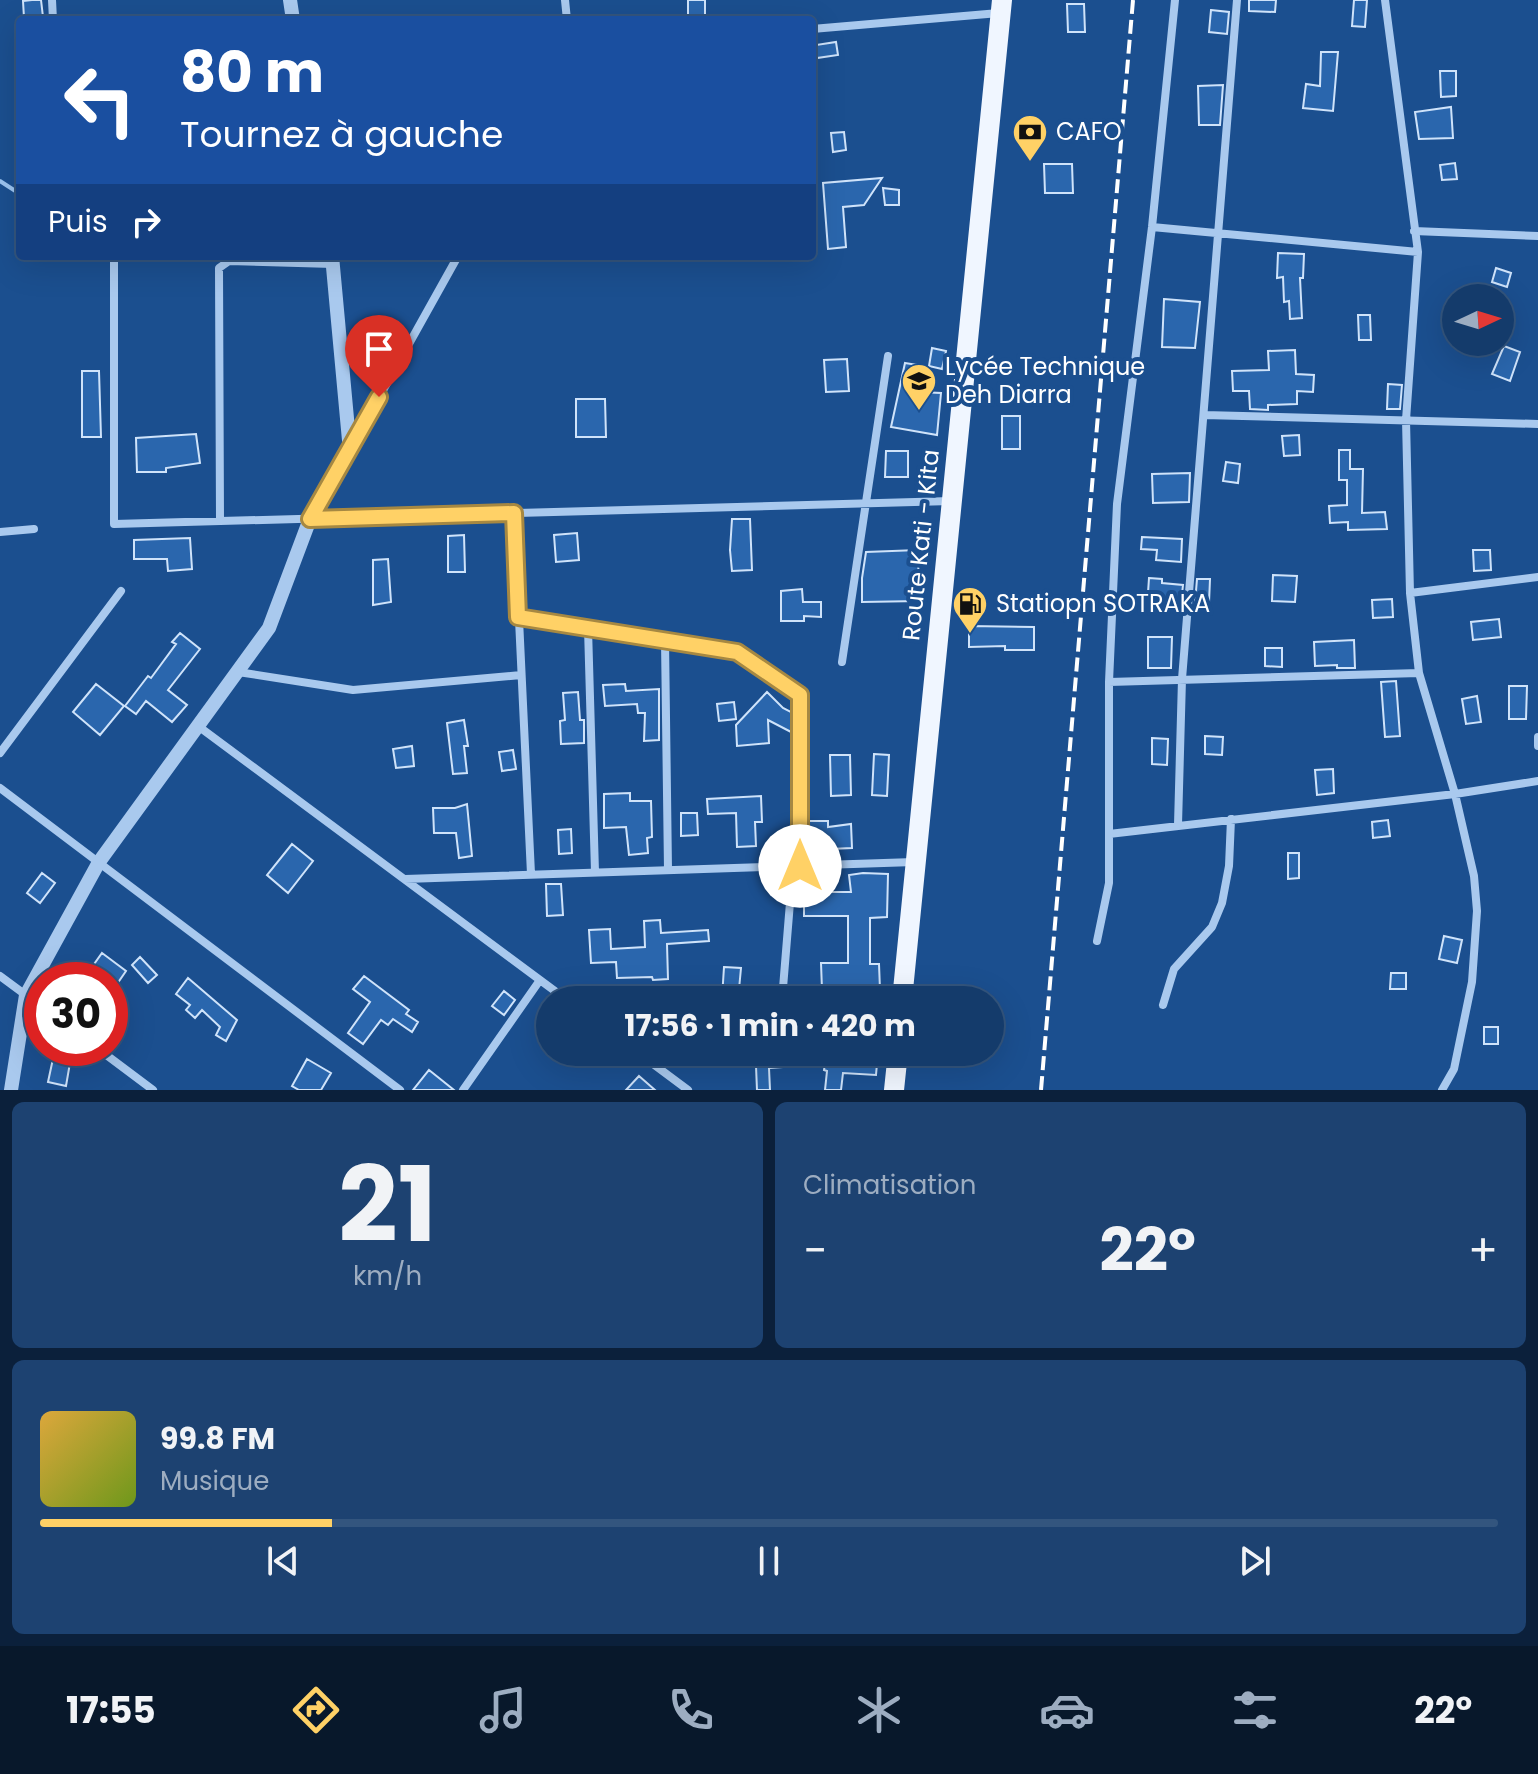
<!DOCTYPE html>
<html lang="fr">
<meta charset="utf-8">
<style>
:root{--surface:#143b6b;--page:#1d4271;--text:#f1f3f6;--muted:#9dadc1;--line:#33557e;--accent:#ffd166}
body{margin:0;font-family:Poppins,sans-serif;background:var(--page);color:var(--text);height:100vh;display:flex;flex-direction:column;font-size:30px;white-space:nowrap}
*{box-sizing:border-box;margin:0}
p{font-size:26px;color:var(--muted)}
.icon{flex:none;width:44px;height:44px;fill:none;stroke:currentColor;stroke-width:2;stroke-linecap:round;stroke-linejoin:round}
.map{position:relative;height:1090px;overflow:hidden}
.drawer{display:flex;flex-direction:column;gap:12px;padding:12px;background:#0b203b;flex:1}
.drawer>*{flex:none}
.top-card{position:absolute;left:16px;top:16px;width:800px;height:244px;border-radius:8px;box-shadow:0 8px 32px #0002,0 0 0 2px var(--line);background:#1a4fa0;color:#fff;overflow:hidden}
.needle{width:52px;rotate:86deg}
.fabs{position:absolute;left:1442px;top:284px;display:grid;gap:16px}
.fabs a{display:grid;place-items:center;width:72px;height:72px;border-radius:50%;background:var(--surface);box-shadow:0 8px 32px #0002,0 0 0 2px var(--line);font-size:40px}
.speed{position:absolute;left:24px;top:962px;display:flex;gap:16px;font-size:40px;font-weight:700;text-align:center}
.speed>*{display:grid;place-content:center;width:104px;height:104px;border-radius:50%;background:var(--surface);box-shadow:0 8px 32px #0002,0 0 0 2px var(--line);line-height:1}
.speed .limit{border:12px solid #d22;background:#fff;color:#111}
.pin{position:absolute;display:grid;place-items:center;width:68px;height:68px;color:#fff;margin:-82px -34px;border-radius:50% 50% 50% 0;rotate:-45deg;box-shadow:0 0 8px #0007}
.pin .icon{rotate:45deg}
.me{position:absolute;width:88px;margin:-44px;rotate:0deg;stroke-linejoin:round;filter:drop-shadow(0 0 6px #0008)}
.turn{display:flex;align-items:center;gap:28px;height:168px;padding:0 32px;font-size:36px}
.turn .icon{width:104px;height:104px;stroke-width:2.5}
.turn b{display:block;font-size:56px;line-height:68px}
.then{display:flex;align-items:center;height:76px;padding:0 32px;background:#0003;gap:16px;font-size:30px}
.big{font-size:60px;font-weight:700;line-height:1.1}
.drawer .widget{flex:1;display:flex;flex-direction:column;justify-content:center;gap:12px;min-width:0;padding:0 28px;border-radius:12px;background:var(--page)}
.drawer .dial{align-items:center;gap:0}
.dial b{font-size:104px;line-height:1}
.song{display:flex;align-items:center;gap:24px}
.cover{width:96px;height:96px;border-radius:12px;background:linear-gradient(135deg,hsl(40 70% 55%),hsl(80 70% 35%))}
.played{height:8px;border-radius:4px;background:linear-gradient(90deg,var(--accent) 20%,var(--line) 20%)}
.keys{display:flex;justify-content:space-around;direction:ltr}
.heat{display:flex;justify-content:space-between;align-items:center;font-size:44px;direction:ltr}
.drawer .tiles{flex:1;display:grid;gap:12px;grid-template-columns:1fr 1fr}
.widget:last-child{grid-column:span 2}
.trip{position:absolute;left:536px;top:986px;width:468px;height:80px;border-radius:40px;background:var(--surface);box-shadow:0 8px 32px #0002,0 0 0 2px var(--line);font-weight:700;line-height:80px;text-align:center}
.tabs{display:flex;height:128px;justify-content:space-around;align-items:center;background:#08182b;color:var(--muted)}
.tabs .icon{width:56px;height:56px}
.tabs .current{color:var(--accent)}
.tabs b{font-size:36px;color:var(--text)}
.map>svg:first-child{display:block}
.lines{fill:none;stroke-linecap:round;stroke-linejoin:round}
.stream{stroke:#9cc4f0;stroke-width:4}
.building{fill:#2a66ad;stroke:#cfe3fa;stroke-width:2}
.minor{stroke:#a9c9ee;stroke-width:8}
.tertiary{stroke:#a9c9ee;stroke-width:14}
.primary{stroke:#f0f6ff;stroke-width:20}
.rail{stroke:#fff;stroke-width:4;stroke-dasharray:14 6;stroke-linecap:butt}
.route-casing{stroke:#a68842;stroke-width:20}
.route{stroke:#ffd166;stroke-width:14}
.labels{text-anchor:middle;stroke-width:8;stroke-linejoin:round;paint-order:stroke}
.poi-label{font-size:24px;fill:#fff;stroke:#1b4f8f;text-anchor:start}
.street-label{font-size:24px;fill:#fff;stroke:#1b4f8f}
</style>
<div class="map">
<svg width="1538" height="1090" viewBox="0 0 1538 1090">
<rect width="100%" height="100%" fill="#1b4f8f"/>
<g class="lines">
<!-- stream -->
<path class="stream" d="M0 181 20 194"/>
</g>
<!-- building -->
<path class="building" d="M32 0H41L43 17 24 18 23 1Z
M688 0H705V20H688Z
M1249 0H1276L1275 12 1249 11Z
M1354 0H1367L1365 27 1352 26Z
M1067 4H1084L1085 32H1068Z
M1211 10 1229 12 1227 34 1209 32Z
M836 42 838 55 817 58 816 45Z
M1321 52H1338L1333 111 1303 108 1306 84 1320 86Z
M1440 71H1456V96L1441 97Z
M1223 85 1220 125H1199L1198 86Z
M1451 107 1453 138 1419 139 1415 112Z
M844 132 846 150 833 152 831 133Z
M1455 163 1457 179 1442 180 1440 165Z
M1044 164H1072L1073 193H1045Z
M882 178 864 205 843 207 846 247 828 249 823 183Z
M883 188 899 190V205H885Z
M1278 253 1304 254 1303 278H1300L1302 318 1290 319 1289 301 1284 302 1283 277 1277 278Z
M1496 268 1511 273 1507 287 1492 282Z
M1164 299 1200 302 1195 348 1162 347Z
M1358 315H1370L1371 340H1359Z
M1504 346 1520 352 1510 381 1492 374Z
M932 348 946 351 942 369 929 366Z
M1295 350 1296 374 1314 375 1313 392 1297 391V404L1268 405V410L1250 409 1249 391H1233L1232 371 1269 370 1268 351Z
M847 359 849 391 826 392 824 360Z
M905 363 924 366 919 392 941 393 937 435 891 427Z
M82 371H99L101 437H82Z
M1388 384 1402 385 1400 409H1387Z
M576 399H605L606 437H576Z
M1002 416H1020V449H1002Z
M196 434 200 463 166 468V472H137L136 438Z
M1299 435 1300 455 1284 456 1282 436Z
M1339 450H1350V469H1363L1362 513 1385 512 1387 529 1348 530V522L1330 523 1329 506 1347 505V480H1339Z
M886 451H908V477H885Z
M1226 462 1240 464 1238 483 1223 481Z
M1190 473 1189 502 1153 503 1152 474Z
M732 519H750L752 570 732 571 730 550Z
M577 533 579 560 556 562 554 535Z
M464 535 465 572H448V536Z
M1142 537 1182 539 1181 562 1156 560 1157 550 1141 549Z
M190 538 192 569 168 571 167 559H134V540Z
M918 550 919 601 862 602V578L866 552Z
M1473 550H1490L1491 570 1474 571Z
M388 559 391 602 373 605V560Z
M1273 575 1297 576 1295 602 1272 601Z
M1149 578 1162 579V583L1183 585 1181 603H1176L1175 610 1147 608Z
M1197 579H1210L1209 603H1195Z
M802 589 803 602H821V617L804 616V621H781V591Z
M1392 599 1393 617 1373 618 1372 600Z
M1499 619 1501 637 1473 640 1471 622Z
M969 626 1034 627V650H1005V646L969 647Z
M180 633 200 649 168 690 187 705 172 722 146 701 136 714 125 706 148 676 151 678 176 644 172 642Z
M1148 637H1172L1171 668H1148Z
M1354 640 1355 668H1337V665L1315 666 1314 642Z
M1265 648H1282V667L1265 666Z
M1396 681 1400 736 1385 737 1381 682Z
M96 684 124 706 100 735 73 712Z
M625 684 626 691 659 689V740L644 741 645 713H638L637 704 605 706 603 685Z
M1509 686H1527L1526 719H1509Z
M578 692 580 720H584V743L561 744 560 721 565 720 563 693Z
M767 692 783 708 793 713V733L768 720 769 743 737 746 736 725Z
M1477 696 1481 722 1466 724 1462 699Z
M734 702 736 719 719 721 717 704Z
M464 720 468 746H464L467 773 453 774 447 723Z
M1205 736 1223 737 1222 755 1205 754Z
M1152 738 1168 739 1167 765 1152 764Z
M412 746 414 766 396 768 393 749Z
M513 750 516 769 502 771 499 752Z
M874 754 889 755 887 796 872 795Z
M830 755H850L851 795 831 796Z
M1333 769 1334 793 1317 795 1315 770Z
M630 793V801H651L652 837 647 838 648 853 629 855 626 827 604 828V794Z
M761 796 762 822H755L756 846 737 847 736 813 708 814 707 799Z
M467 804 472 856 459 858 456 833H434L433 808H455Z
M681 813H697L698 835 681 836Z
M1388 820 1390 836 1373 838 1372 822Z
M807 821H828V827L851 824 852 848 807 850Z
M571 829 572 853 559 854 558 830Z
M292 844 313 861 288 893 267 875Z
M1288 853H1299V878L1288 879Z
M42 873 55 883 40 903 27 893Z
M863 873 888 874 887 917 870 918V964H879L880 990H822L821 963H848V916H804V892H851L849 875Z
M546 884H561L563 915 547 916Z
M660 920 661 933 708 930 709 941 667 944 668 979 653 980 652 977 617 978 616 962 591 963 589 930 610 929 611 949 645 947 644 921Z
M1444 936 1462 940 1457 963 1439 959Z
M102 953 126 971 117 984 92 967Z
M140 957 157 975 148 983 132 965Z
M724 967 741 968 738 1000 722 998Z
M1391 973H1406V989H1390Z
M364 976 409 1010 406 1014 418 1022 412 1032 393 1019 388 1025 381 1020 363 1044 348 1033 370 1002 353 989Z
M188 978 237 1020 226 1041 216 1035 220 1027 202 1010 195 1018 186 1010 190 1005 176 994Z
M504 991 515 1000 504 1015 492 1006Z
M1484 1027H1498V1044H1484Z
M732 1052H878L876 1075 843 1073 841 1090H825L827 1071 824 1070 825 1064 769 1068 770 1090H757L756 1066 733 1067Z
M54 1054 71 1057 66 1086 48 1082Z
M307 1059 331 1073 321 1090H299L292 1086Z
M429 1070 454 1090H413Z
M639 1076 655 1090H626Z"/>
<g class="lines">
<!-- minor -->
<path class="minor" d="M52 0 53 20
M565 0 567 20
M1175 0 1152 227 1117 504 1109 682 1419 673
M1385 0 1418 252 1406 420 1410 593 1419 673 1455 794 1474 876 1477 911 1472 982 1454 1069 1442 1090
M812 29 999 13
M1152 227 1418 252
M1414 231 1538 236
M114 256V524L951 501
M1204 415 1538 424
M352 446 458 256
M514 513 531 874
M220 521 219 268 229 261 333 264
M0 532 34 529
M1410 593 1538 577
M518 617 737 652 800 695V866
M588 628 595 872
M665 640 668 870
M842 662 888 356
M238 672 353 690 521 675
M198 726 567 1000
M1538 737V746
M0 753 121 591
M0 788 400 1090
M1178 825 1182 679 1237 0
M1109 834 1455 794 1538 781
M405 879 914 862
M1097 941 1109 883V682
M0 976 42 1007
M782 1000 793 866
M1163 1005 1174 969 1212 927 1222 903 1229 866 1231 819
M97 1048 153 1090
M637 1052 688 1090
M463 1090 540 980"/>
<!-- tertiary -->
<path class="tertiary" d="M290 0 293 20
M11 1090 26 995 99 862 269 628 310 519 350 451 332 256"/>
<!-- primary -->
<path class="primary" d="M902 1000 1002 0
M894 1090 898 1052"/>
<!-- rail -->
<path class="rail" d="M1041 1090 1133 0"/>
</g>
<g class="lines">
<!-- route casing -->
<g class="route-casing">
<path id="route" d="M379 397 310 519 514 513 518 617 737 652 800 695V866"/>
</g>
<!-- route -->
<use href="#route" class="route"/>
</g>
<!-- icons -->
<defs>
<g id="bank-pin" transform="scale(1.8)"><path d="M0 17L-7.5 6A9.5 9.5 0 1 1 7.5 6Z" fill="#ffd166" stroke="#1b4f8f"/><path d="M-6-4H6V4H-6ZM0-2.3a2.3 2.3 0 1 0 0 4.6a2.3 2.3 0 1 0 0-4.6Z" fill="#111"/></g>
<g id="school-pin" transform="scale(1.8)"><path d="M0 17L-7.5 6A9.5 9.5 0 1 1 7.5 6Z" fill="#ffd166" stroke="#1b4f8f"/><path d="M0-5L7-2L0 1L-7-2ZM-4 1L0 2.5L4 1V4Q0 6-4 4Z" fill="#111"/></g>
<g id="fuel-pin" transform="scale(1.8)"><path d="M0 17L-7.5 6A9.5 9.5 0 1 1 7.5 6Z" fill="#ffd166" stroke="#1b4f8f"/><path d="M-5.5-6h7V0h2V4h1.3V-2.5L3-4.5l.8-.8L6-3V5H2.5V1h-1V6h-7ZM-4.2-4.7v3.2H.2V-4.7Z" fill="#111"/></g>
</defs>
<g fill-rule="evenodd">
<use href="#bank-pin" x="1030" y="132"/>
<use href="#school-pin" x="919" y="381"/>
<use href="#fuel-pin" x="970" y="604"/>
</g>
<g class="labels">
<!-- poi labels -->
<g class="poi-label">
<text x="1056" y="140">CAFO</text>
<text x="945" y="375">Lycée Technique<tspan x="945" dy="28">Deh Diarra</tspan></text>
<text x="996" y="612">Statiopn SOTRAKA</text>
</g>
<!-- street labels -->
<g class="street-label">
<text transform="translate(921 545) rotate(-84)" y="8">Route Kati - Kita</text>
</g>
</g>
</svg>
<div class="fabs">
<a><svg class="needle" viewBox="-14 -14 28 28"><path d="M0-13l5 13h-10z" fill="#e53935"/><path d="M0 13l5-13h-10z" fill="#9dadc1"/></svg></a>
</div>
<div class="speed"><div class="limit">30</div></div>
<div class="pin" style="left:379px;top:397px;background:#d93025"><svg class="icon" aria-label="arrive" viewBox="0 0 24 24"><path d="M6 21V4h12l-3 4 3 4H6"/></svg></div>
<svg class="me" style="left:800px;top:866px" viewBox="-20 -20 40 40"><circle r="19" fill="#fff"/><path d="M0-13L10 11 0 6-10 11z" fill="#ffd166"/></svg>
<div class="trip">17:56 · 1 min · 420 m</div>
<div class="top-card">
<div class="turn"><svg class="icon" aria-label="left" viewBox="0 0 24 24"><path d="M17 20v-9H6M10 6l-5 5 5 5"/></svg><div><b>80 m</b>Tournez à gauche</div></div>
<div class="then">Puis<svg class="icon" aria-label="right" viewBox="0 0 24 24"><path d="M7 20v-9h11M14 6l5 5-5 5"/></svg></div>
</div>
</div>
<section class="drawer">
<div class="tiles">
<div class="widget dial"><b>21</b><p>km/h</p></div>
<div class="widget"><p>Climatisation</p>
<div class="heat"><a>−</a><b class="big">22°</b><a>+</a></div>
</div>
<div class="widget">
<div class="song"><i class="cover"></i><div><b>99.8 FM</b><p>Musique</p></div></div>
<div class="played"></div>
<div class="keys"><svg class="icon" aria-label="previous" viewBox="0 0 24 24"><path d="M18 5L8 12l10 7zM5 5v14"/></svg><svg class="icon" aria-label="pause" viewBox="0 0 24 24"><path d="M8 5v14M16 5v14"/></svg><svg class="icon" aria-label="next" viewBox="0 0 24 24"><path d="M6 5l10 7-10 7zM19 5v14"/></svg></div>
</div>
</div>
</section>
<nav class="tabs">
<b>17:55</b>
<svg class="icon current" aria-label="directions" viewBox="0 0 24 24"><path d="M12 3l9 9-9 9-9-9zM9 14v-3h6M13 9l2 2-2 2"/></svg>
<svg class="icon" aria-label="music" viewBox="0 0 24 24"><path d="M9 18V5l10-2v13"/><circle cx="6" cy="18" r="3"/><circle cx="16" cy="16" r="3"/></svg>
<svg class="icon" aria-label="phone" viewBox="0 0 24 24"><path d="M5 4h4l2 5-3 2q2 4 5 5l2-3 5 2v4C11 20 4 13 5 4z"/></svg>
<svg class="icon" aria-label="climate" viewBox="0 0 24 24"><path d="M12 3v18M4 7l16 10M4 17L20 7"/></svg>
<svg class="icon" aria-label="car" viewBox="0 0 24 24"><path d="M5 17H2v-5l4-1 3-4h7l3 4 3 1v5h-3M9 17h6M6 11h13"/><circle cx="7" cy="17" r="2"/><circle cx="17" cy="17" r="2"/></svg>
<svg class="icon" aria-label="filters" viewBox="0 0 24 24"><path d="M4 7h16M4 17h16"/><circle cx="9" cy="7" r="2"/><circle cx="15" cy="17" r="2"/></svg>
<b>22°</b>
</nav>
